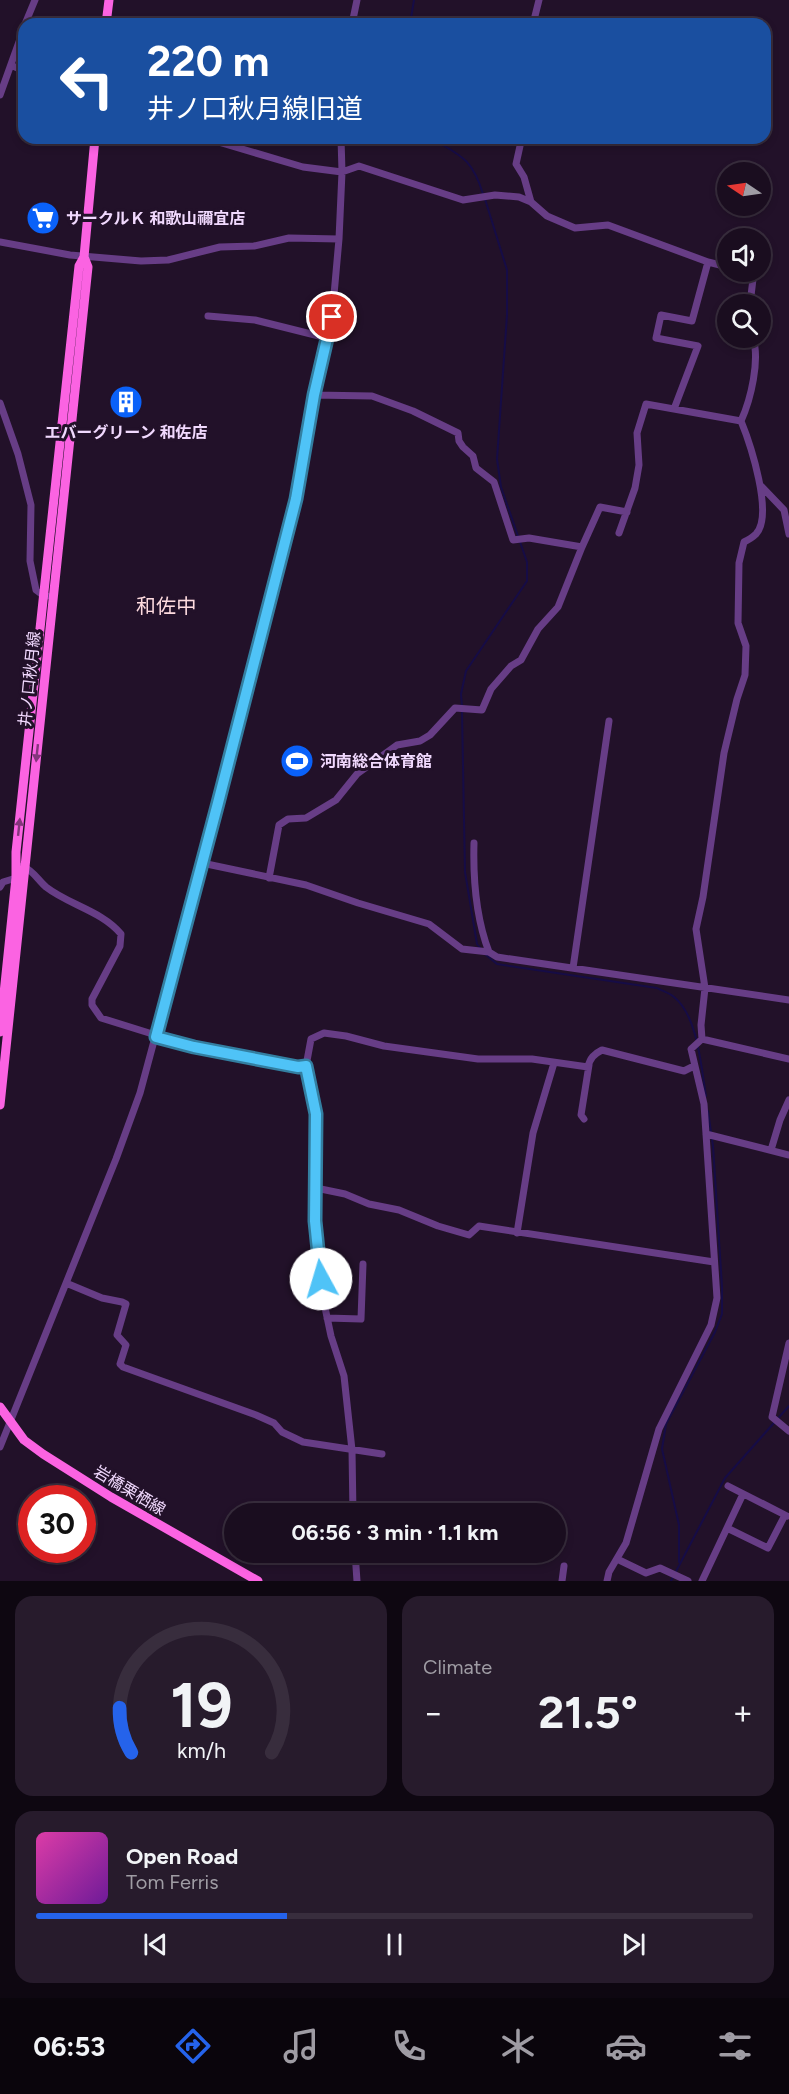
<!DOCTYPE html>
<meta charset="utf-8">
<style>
:root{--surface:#1a0d1f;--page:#271b2c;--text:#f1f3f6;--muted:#9f9ca4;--line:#382d3d;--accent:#2563eb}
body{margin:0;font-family:Figtree,"Noto Sans JP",sans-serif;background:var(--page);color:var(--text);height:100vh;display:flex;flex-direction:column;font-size:22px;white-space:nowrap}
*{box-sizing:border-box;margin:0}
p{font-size:20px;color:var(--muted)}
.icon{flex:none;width:33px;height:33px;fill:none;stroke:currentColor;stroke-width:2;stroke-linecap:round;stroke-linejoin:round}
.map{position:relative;height:1581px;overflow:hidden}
.sheet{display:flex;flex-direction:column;gap:15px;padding:15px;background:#0e0711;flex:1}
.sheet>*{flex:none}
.top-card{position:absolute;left:18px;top:18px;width:753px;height:126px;border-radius:18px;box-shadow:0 3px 9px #0003,0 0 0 2px var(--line);background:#1a4fa0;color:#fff;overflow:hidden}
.needle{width:39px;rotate:283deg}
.tools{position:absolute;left:717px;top:162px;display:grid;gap:12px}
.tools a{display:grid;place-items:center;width:54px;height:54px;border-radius:50%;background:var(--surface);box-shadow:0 3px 9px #0003,0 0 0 2px var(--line);font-size:30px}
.speed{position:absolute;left:18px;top:1485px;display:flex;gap:12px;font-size:30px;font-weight:700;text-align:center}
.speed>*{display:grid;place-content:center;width:78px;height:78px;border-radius:50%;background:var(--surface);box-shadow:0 3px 9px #0003,0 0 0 2px var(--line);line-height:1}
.speed .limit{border:9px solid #d22;background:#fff;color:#111}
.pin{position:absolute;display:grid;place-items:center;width:51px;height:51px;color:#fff;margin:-26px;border:3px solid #fff;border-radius:50%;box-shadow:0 2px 6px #0007}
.me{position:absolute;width:66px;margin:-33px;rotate:354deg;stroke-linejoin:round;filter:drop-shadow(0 0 4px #0008)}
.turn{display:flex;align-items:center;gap:21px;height:126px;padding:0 30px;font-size:27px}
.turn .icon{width:78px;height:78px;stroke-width:2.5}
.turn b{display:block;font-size:42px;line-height:51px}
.big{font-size:45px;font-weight:700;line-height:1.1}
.sheet .widget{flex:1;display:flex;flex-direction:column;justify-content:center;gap:9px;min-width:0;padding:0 21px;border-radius:18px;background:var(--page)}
.sheet .dial{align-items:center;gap:0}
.dial svg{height:156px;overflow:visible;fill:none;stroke:var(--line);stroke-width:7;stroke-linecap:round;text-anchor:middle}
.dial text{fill:var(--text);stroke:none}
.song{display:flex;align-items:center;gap:18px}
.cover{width:72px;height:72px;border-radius:9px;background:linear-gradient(135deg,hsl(320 70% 55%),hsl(280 70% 35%))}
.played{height:6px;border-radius:3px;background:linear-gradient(90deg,var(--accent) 35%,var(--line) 35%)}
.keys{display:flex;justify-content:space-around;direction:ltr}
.heat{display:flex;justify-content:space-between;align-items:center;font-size:33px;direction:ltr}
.sheet .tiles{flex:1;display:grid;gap:15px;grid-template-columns:1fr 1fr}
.widget:last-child{grid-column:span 2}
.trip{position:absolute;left:224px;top:1503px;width:342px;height:60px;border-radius:30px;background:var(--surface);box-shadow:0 3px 9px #0003,0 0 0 2px var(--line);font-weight:700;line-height:60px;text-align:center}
.tab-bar{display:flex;height:96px;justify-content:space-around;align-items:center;background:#0a050c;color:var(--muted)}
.tab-bar .icon{width:42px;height:42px}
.tab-bar .active{color:var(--accent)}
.tab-bar b{font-size:27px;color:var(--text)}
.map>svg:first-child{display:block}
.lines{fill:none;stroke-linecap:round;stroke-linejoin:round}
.stream{stroke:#160c46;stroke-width:2}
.minor{stroke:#673d86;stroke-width:7}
.major{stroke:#fb63e2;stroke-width:9}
.oneway{fill:#84367c}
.route-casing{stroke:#337fa1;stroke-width:15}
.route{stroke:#4fc3f7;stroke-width:10}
.labels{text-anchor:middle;stroke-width:6;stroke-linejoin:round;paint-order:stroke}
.poi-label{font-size:16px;font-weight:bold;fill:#f1d9fe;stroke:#221129;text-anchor:start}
.street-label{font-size:16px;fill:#f1d9fe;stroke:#221129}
.quarter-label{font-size:20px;fill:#fedbdf;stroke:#221129}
</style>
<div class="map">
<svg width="789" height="1581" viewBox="0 0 789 1581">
<rect width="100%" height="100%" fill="#221129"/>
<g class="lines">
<!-- stream -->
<path class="stream" d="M410 24 414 0
M431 138C461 156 472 158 483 194
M462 706 461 694 466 671 527 581V562L501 487 497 459 507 315V270L485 199
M462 712 465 872 477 944 481 949
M485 954 497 964 657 988C662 991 670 993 674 997 698 1016 701 1067 706 1096
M679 1562V1525L662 1449 666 1424 715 1332 722 1314V1287L713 1146 708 1111
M671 1581 725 1478 789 1406"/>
<!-- minor -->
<path class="minor" d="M25 24 35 0
M352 24 357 0
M533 24 539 0
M11 65 24 71
M0 95 24 28
M205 138 303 167 342 172 359 166 463 200 495 195 519 197 531 202 547 216 575 228 608 225 708 262 728 267
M519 138 520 146 516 164 524 177 531 202
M0 242 70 255 141 261 168 260 220 247 254 246 289 238 339 239
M749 272 753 279 750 304
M208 316 255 320 327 338
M314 395 372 396 413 411 458 433 459 441 463 447 473 456 476 468 494 482 513 540 529 538 582 547
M0 403 18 454 31 505 30 561 36 590 44 596H47
M674 409 698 346 656 338 661 315 692 321 708 262
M761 486 784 510 789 534
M619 533 635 488 639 465 637 433 646 404 741 421
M474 843C473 879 476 918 489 952L497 957 789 1000
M202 863 306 885 358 903 429 924 462 949 489 952
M22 866C33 870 38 880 46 887 69 905 102 911 121 934L120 946 92 999V1005L101 1018 194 1047 298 1067 306 1066
M269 878 279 825 288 819 306 818 336 800 357 774 397 745 420 741 430 735 455 708 482 710 491 689 511 666 521 660 538 629 558 607 582 547 600 507 627 512
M0 887 3 882 16 878
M573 968 609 721
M702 1039 701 1025 705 988 696 929 703 897 724 753 737 699 745 675 746 646 738 623 739 563 744 542C748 540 753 537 756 534 774 515 750 443 741 421 751 399 760 360 753 338
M584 1119 581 1115 589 1065
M706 1134 789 1155
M771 1150 780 1120 789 1100
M316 1188 345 1194 369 1204 399 1210 438 1226 469 1235 479 1226 714 1262
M517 1233 533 1133 554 1063
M66 1283 102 1298 122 1302 126 1304 117 1335 126 1345 120 1364 123 1367 256 1415 274 1423 282 1432 303 1442 382 1454
M327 1318 361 1319 363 1264
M789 1343 772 1417 789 1431
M0 1447 116 1159 140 1093 218 803 296 499 314 395 332 317 339 239 342 172 341 138
M728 1486 787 1516
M353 1514 352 1450 344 1376 331 1336 323 1298 315 1221 316 1114 306 1066 311 1039 324 1033 346 1036 384 1046 478 1059H532L588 1067C590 1058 594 1054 602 1050L684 1071 694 1066
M727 1528 768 1548 785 1515
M355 1552 357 1581
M617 1559 646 1573 660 1568 688 1581
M562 1581 564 1566
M607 1581 609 1572 626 1543 659 1429 711 1325 717 1298 704 1104 691 1049 702 1039 789 1059
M702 1581 743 1494"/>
<!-- major -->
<path class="major" d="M106 24 109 0
M0 1032 16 878V852L79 266 84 257 95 138
M0 1105 88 267 84 257
M0 1407 24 1440 43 1454 111 1497 258 1581"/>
</g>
<!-- one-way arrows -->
<defs><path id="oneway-solid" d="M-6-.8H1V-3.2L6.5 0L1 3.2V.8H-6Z" transform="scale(1.5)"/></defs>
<g class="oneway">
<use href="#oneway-solid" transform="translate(37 753) rotate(96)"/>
<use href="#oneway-solid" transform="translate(19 827) rotate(-84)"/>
</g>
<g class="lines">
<!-- route casing -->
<g class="route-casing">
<path id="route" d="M321 1279 315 1221 316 1114 306 1066 298 1067 194 1047 156 1037 218 803 296 499 314 395 332 317"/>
</g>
<!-- route -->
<use href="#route" class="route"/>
</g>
<!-- icons -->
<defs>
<g id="supermarket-disc" transform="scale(1.725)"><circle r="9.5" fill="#0a61f9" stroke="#221129"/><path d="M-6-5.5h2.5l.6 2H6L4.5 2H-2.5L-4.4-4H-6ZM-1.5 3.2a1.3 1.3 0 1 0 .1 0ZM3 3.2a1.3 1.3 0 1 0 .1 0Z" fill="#fff"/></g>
<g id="building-disc" transform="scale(1.725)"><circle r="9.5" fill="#0a61f9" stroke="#221129"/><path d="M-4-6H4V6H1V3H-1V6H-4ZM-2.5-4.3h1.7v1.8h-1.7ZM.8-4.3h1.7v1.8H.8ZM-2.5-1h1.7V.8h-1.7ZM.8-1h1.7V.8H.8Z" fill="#fff"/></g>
<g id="stadium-disc" transform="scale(1.725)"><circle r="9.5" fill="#0a61f9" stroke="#221129"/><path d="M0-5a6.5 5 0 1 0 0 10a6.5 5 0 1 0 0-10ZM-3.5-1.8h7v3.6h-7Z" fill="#fff"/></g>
</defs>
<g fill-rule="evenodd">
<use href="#supermarket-disc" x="43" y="218"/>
<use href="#building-disc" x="126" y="402"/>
<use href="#stadium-disc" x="297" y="761"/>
</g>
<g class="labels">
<!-- poi labels -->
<g class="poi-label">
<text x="66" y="224">サークルＫ 和歌山禰宜店</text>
<text x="126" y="438" text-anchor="middle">エバーグリーン 和佐店</text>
<text x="320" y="767">河南総合体育館</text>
</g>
<!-- street labels -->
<g class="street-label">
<text transform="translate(29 679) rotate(-84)" y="6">井ノ口秋月線</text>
<text transform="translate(130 1490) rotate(31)" y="6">岩橋栗栖線</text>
</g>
<!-- quarter labels -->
<g class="quarter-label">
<text x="166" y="613">和佐中</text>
</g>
</g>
</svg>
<div class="tools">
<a><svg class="needle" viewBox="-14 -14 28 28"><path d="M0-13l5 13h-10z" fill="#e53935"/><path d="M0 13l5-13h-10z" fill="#9f9ca4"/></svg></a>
<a><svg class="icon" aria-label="sound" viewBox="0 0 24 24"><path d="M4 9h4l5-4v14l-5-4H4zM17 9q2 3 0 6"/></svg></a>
<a><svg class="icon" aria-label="search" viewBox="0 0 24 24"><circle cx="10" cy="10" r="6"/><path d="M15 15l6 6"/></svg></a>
</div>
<div class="speed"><div class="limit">30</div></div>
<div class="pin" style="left:332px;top:317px;background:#d93025"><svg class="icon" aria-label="arrive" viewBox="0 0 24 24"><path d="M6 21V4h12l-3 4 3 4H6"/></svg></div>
<svg class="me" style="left:321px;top:1279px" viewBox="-20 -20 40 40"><circle r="19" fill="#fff"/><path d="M0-13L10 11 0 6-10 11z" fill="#4fc3f7"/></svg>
<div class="trip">06:56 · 3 min · 1.1 km</div>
<div class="top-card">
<div class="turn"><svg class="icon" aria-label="left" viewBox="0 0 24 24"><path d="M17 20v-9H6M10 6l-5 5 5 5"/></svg><div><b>220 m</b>井ノ口秋月線旧道</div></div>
</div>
</div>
<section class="sheet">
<div class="tiles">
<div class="widget dial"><svg viewBox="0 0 100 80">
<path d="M14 69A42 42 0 1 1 86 69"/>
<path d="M14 69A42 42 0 0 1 8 46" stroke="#2563eb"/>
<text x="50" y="56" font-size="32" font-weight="700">19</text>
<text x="50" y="72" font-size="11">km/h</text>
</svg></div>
<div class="widget"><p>Climate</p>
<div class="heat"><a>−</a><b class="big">21.5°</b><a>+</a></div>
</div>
<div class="widget">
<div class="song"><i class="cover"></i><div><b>Open Road</b><p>Tom Ferris</p></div></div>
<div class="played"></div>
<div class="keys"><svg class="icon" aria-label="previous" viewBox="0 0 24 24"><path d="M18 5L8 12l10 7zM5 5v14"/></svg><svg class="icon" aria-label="pause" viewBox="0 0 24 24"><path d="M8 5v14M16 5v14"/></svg><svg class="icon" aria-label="next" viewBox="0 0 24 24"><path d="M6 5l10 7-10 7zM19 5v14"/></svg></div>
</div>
</div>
</section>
<nav class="tab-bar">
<b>06:53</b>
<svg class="icon active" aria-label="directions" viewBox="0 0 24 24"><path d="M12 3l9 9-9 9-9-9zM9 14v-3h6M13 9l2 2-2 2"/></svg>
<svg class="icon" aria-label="music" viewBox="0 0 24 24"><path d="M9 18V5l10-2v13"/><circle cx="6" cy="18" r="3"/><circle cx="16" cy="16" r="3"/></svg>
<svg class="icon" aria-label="phone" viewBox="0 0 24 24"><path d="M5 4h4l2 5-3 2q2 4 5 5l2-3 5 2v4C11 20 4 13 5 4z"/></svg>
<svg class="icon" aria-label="climate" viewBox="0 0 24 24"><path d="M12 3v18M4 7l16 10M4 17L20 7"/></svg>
<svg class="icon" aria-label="car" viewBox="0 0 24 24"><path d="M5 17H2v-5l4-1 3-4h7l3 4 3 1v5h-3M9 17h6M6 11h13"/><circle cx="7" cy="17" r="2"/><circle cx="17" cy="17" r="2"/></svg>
<svg class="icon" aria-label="filters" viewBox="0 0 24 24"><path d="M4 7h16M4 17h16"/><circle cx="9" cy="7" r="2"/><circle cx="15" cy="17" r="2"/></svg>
</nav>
